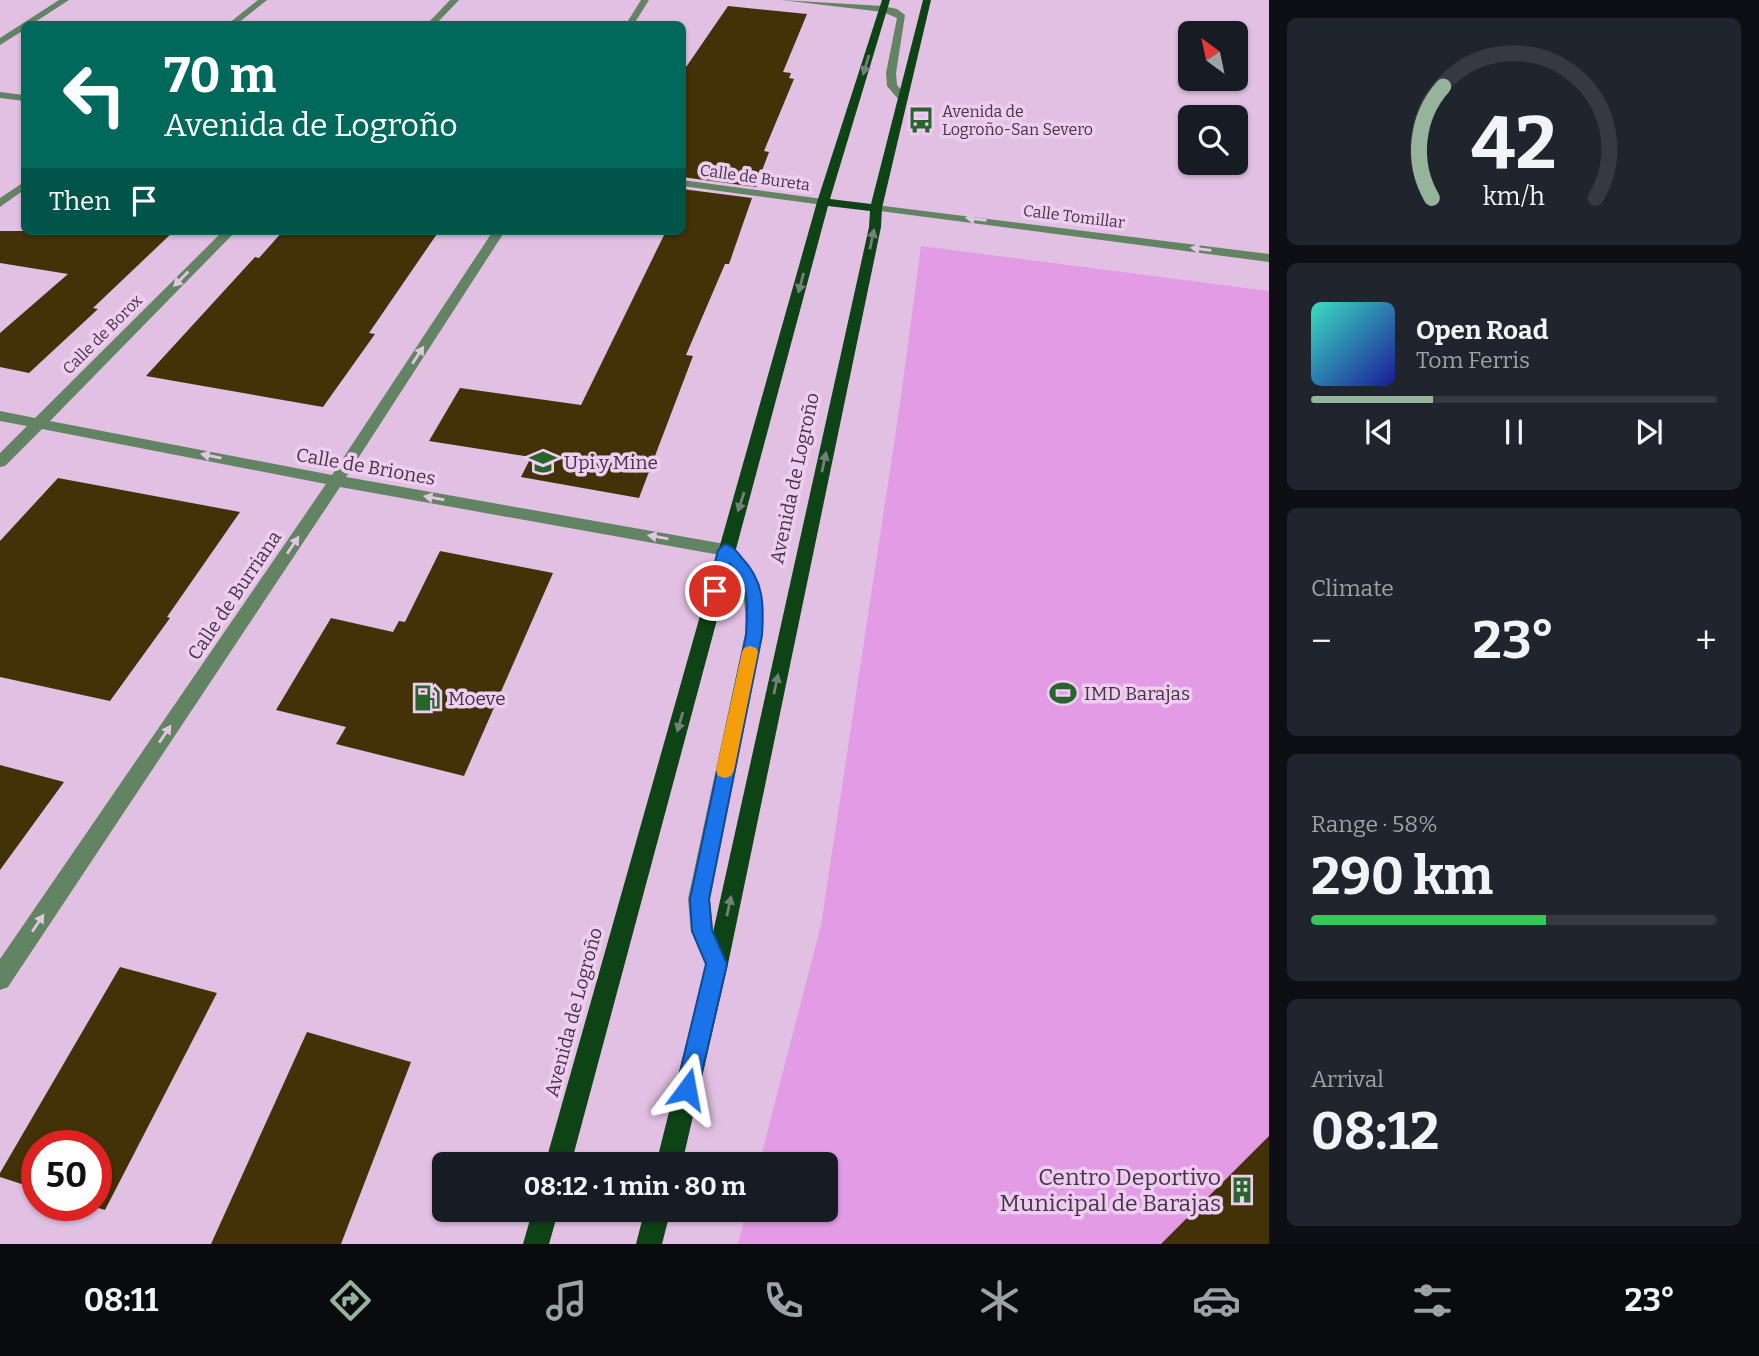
<!DOCTYPE html>
<meta charset="utf-8">
<style>
:root{--surface:#171b24;--page:#20242c;--text:#f1f3f6;--muted:#9ea1a6;--line:#363941;--accent:#96b39c}
body{margin:0;font-family:Bitter,serif;background:var(--page);color:var(--text);height:100vh;display:flex;flex-direction:column;font-size:26px;white-space:nowrap}
*{box-sizing:border-box;margin:0}
p{font-size:23px;color:var(--muted)}
.icon{flex:none;width:38px;height:38px;fill:none;stroke:currentColor;stroke-width:2;stroke-linecap:round;stroke-linejoin:round}
.map{position:relative;flex:1;overflow:hidden}
.details{display:flex;flex-direction:column;gap:18px;padding:18px;background:#0d0f14;width:490px}
.details>*{flex:none}
.guide{position:absolute;left:21px;top:21px;width:665px;height:214px;border-radius:10px;box-shadow:0 2px 5px #0004;background:#00695c;color:#fff;overflow:hidden}
.needle{width:46px;rotate:327deg}
.tools{position:absolute;left:1178px;top:21px;display:grid;gap:14px}
.tools a{display:grid;place-items:center;width:70px;height:70px;border-radius:10px;background:var(--surface);box-shadow:0 2px 5px #0004;font-size:35px}
.speed{position:absolute;left:21px;top:1130px;display:flex;gap:14px;font-size:35px;font-weight:700;text-align:center}
.speed>*{display:grid;place-content:center;width:91px;height:91px;border-radius:50%;background:var(--surface);box-shadow:0 2px 5px #0004;line-height:1}
.speed .limit{border:10px solid #d22;background:#fff;color:#111}
.pin{position:absolute;display:grid;place-items:center;width:60px;height:60px;color:#fff;margin:-30px;border:4px solid #fff;border-radius:50%;box-shadow:0 2px 7px #0007}
.me{position:absolute;width:77px;margin:-38px;rotate:13deg;stroke-linejoin:round;filter:drop-shadow(0 0 5px #0008)}
.turn{display:flex;align-items:center;gap:24px;height:147px;padding:0 28px;font-size:32px}
.turn .icon{width:91px;height:91px;stroke-width:2.5}
.turn b{display:block;font-size:49px;line-height:60px}
.then{display:flex;align-items:center;height:66px;padding:0 28px;background:#0003;gap:14px;font-size:26px}
.big{font-size:52px;font-weight:700;line-height:1.1}
.details .card{flex:1;display:flex;flex-direction:column;justify-content:center;gap:10px;min-width:0;padding:0 24px;border-radius:10px;background:var(--page)}
.details .dial{align-items:center;gap:0}
.dial svg{height:182px;overflow:visible;fill:none;stroke:var(--line);stroke-width:7;stroke-linecap:round;text-anchor:middle}
.dial text{fill:var(--text);stroke:none}
.song{display:flex;align-items:center;gap:21px}
.cover{width:84px;height:84px;border-radius:10px;background:linear-gradient(135deg,hsl(170 70% 55%),hsl(240 70% 35%))}
.played{height:7px;border-radius:4px;background:linear-gradient(90deg,var(--accent) 30%,var(--line) 30%)}
.keys{display:flex;justify-content:space-around;direction:ltr}
.heat{display:flex;justify-content:space-between;align-items:center;font-size:38px;direction:ltr}
.charge{height:10px;border-radius:5px;background:linear-gradient(90deg,#34c759 58%,var(--line) 0)}
.trip{position:absolute;left:432px;top:1152px;width:406px;height:70px;border-radius:10px;background:var(--surface);box-shadow:0 2px 5px #0004;font-weight:700;line-height:70px;text-align:center}
.tab-bar{display:flex;height:112px;justify-content:space-around;align-items:center;background:#090b0e;color:var(--muted)}
.tab-bar .icon{width:49px;height:49px}
.tab-bar .active{color:var(--accent)}
.tab-bar b{font-size:32px;color:var(--text)}
main{display:flex;flex:1;min-height:0}
.map>svg:first-child{display:block}
.green{fill:#e39be6}
.building{fill:#433208}
.lines{fill:none;stroke-linecap:round;stroke-linejoin:round}
.minor{fill:#638463;fill-rule:evenodd}
.major{fill:#0e4316;fill-rule:evenodd}
.oneway{fill:#738178}
.oneway2{fill:#e1c6e2}
.route{fill:#1a73e8;stroke:#114b97;stroke-width:2}
.slow{fill:#f59e0b}
.labels{text-anchor:middle;stroke-width:7;stroke-linejoin:round;paint-order:stroke}
.far-poi-label{font-size:16px;fill:#433543;stroke:#efcdf0;text-anchor:start}
.far-street-label{font-size:16px;fill:#433543;stroke:#efcdf0}
.poi-label{font-size:19px;fill:#433543;stroke:#efcdf0;text-anchor:start}
.street-label{font-size:19px;fill:#433543;stroke:#efcdf0}
.near-poi-label{font-size:23px;fill:#433543;stroke:#efcdf0;text-anchor:end}
</style>
<main>
<div class="map">
<svg width="1269" height="1244" viewBox="0 0 1269 1244">
<rect width="100%" height="100%" fill="#e2c0e3"/>
<!-- green -->
<path class="green" d="M921 246 1269 291V1244H738L747 1209H826V1164H759L821 925 900 404Z"/>
<!-- building -->
<path class="building" d="M728 6 807 14 783 72 791 73 789 78 794 79 764 151 769 152 756 187 682 177V73Z
M682 189 752 198 729 264H725L686 355 693 356 639 498 521 477 531 457 429 441 460 388 581 405 666 231H682Z
M0 231H174L93 308 98 309 29 373 0 367V333L68 274 0 263Z
M283 231H439L369 333 375 334 323 407 146 376 255 257 259 258Z
M58 478 240 512 167 617 170 618 110 701 0 677V541Z
M440 551 553 573 464 776 336 744 346 727 276 710 331 618 393 632 399 621 405 622Z
M0 765 64 782 0 870Z
M120 967 217 993 105 1210 92 1206H96V1146H37V1189L0 1177V1173Z
M307 1032 411 1062 341 1244H211Z
M1269 1136V1244H1161Z"/>
<g class="lines">
<!-- minor -->
<path class="minor" d="M59 0H69L32 24H24V30L0 45V38Z
M258 0H267L237 24H228Z
M450 0H459L436 24H427Z
M641 0H649L634 24H626Z
M781 0 883 6 897 9 905 15 896 73 897 85 908 98 907 100H899L887 86 886 73 897 18 883 12Z
M0 92 24 95V101L0 98Z
M682 180 823 199 829 202 823 205 682 186Z
M24 182V190L0 207V198Z
M876 205 1269 254V262L872 210 870 208Z
M223 231H236L50 421 332 475 493 231H505L346 477 725 544C733 546 737 552 742 558 761 581 764 605 763 635L710 899 713 930 728 964 725 972 717 975 709 972 691 931 688 899 745 635C747 601 743 580 720 555L340 487 8 987 0 990V959L326 484 42 429 5 466 0 467V453L27 426 0 421V411L35 418Z"/>
<!-- major -->
<path class="major" d="M882 0H890L830 199 871 204 923 0H931L882 208 881 227 728 964 682 1164H656L706 964 869 227 870 211 828 206 571 1164H545L817 202Z
M533 1209H559L549 1244H523Z
M645 1209H671L662 1244H636Z"/>
</g>
<!-- one-way arrows -->
<defs><path id="oneway-solid" d="M-6-.8H1V-3.2L6.5 0L1 3.2V.8H-6Z" transform="scale(1.75)"/></defs>
<g class="oneway">
<use href="#oneway-solid" transform="translate(866 65) rotate(107)"/>
<use href="#oneway-solid" transform="translate(872 239) rotate(-78)"/>
<use href="#oneway-solid" transform="translate(801 283) rotate(105)"/>
<use href="#oneway-solid" transform="translate(824 462) rotate(-78)"/>
<use href="#oneway-solid" transform="translate(741 502) rotate(108)"/>
<use href="#oneway-solid" transform="translate(776 684) rotate(-78)"/>
<use href="#oneway-solid" transform="translate(680 722) rotate(106)"/>
<use href="#oneway-solid" transform="translate(729 906) rotate(-78)"/>
</g>
<g class="oneway2">
<use href="#oneway-solid" transform="translate(976 219) rotate(-173)"/>
<use href="#oneway-solid" transform="translate(1201 249) rotate(-173)"/>
<use href="#oneway-solid" transform="translate(181 279) rotate(135)"/>
<use href="#oneway-solid" transform="translate(418 355) rotate(-57)"/>
<use href="#oneway-solid" transform="translate(211 456) rotate(-169)"/>
<use href="#oneway-solid" transform="translate(434 498) rotate(-170)"/>
<use href="#oneway-solid" transform="translate(658 537) rotate(-170)"/>
<use href="#oneway-solid" transform="translate(293 545) rotate(-56)"/>
<use href="#oneway-solid" transform="translate(165 734) rotate(-56)"/>
<use href="#oneway-solid" transform="translate(38 923) rotate(-56)"/>
</g>
<!-- route -->
<path class="route" d="M725 544C733 546 737 552 742 558 764 581 764 605 762 635L709 899 712 930 727 964 698 1089 694 1097 687 1100 679 1097 676 1089 706 964 692 931 690 899 746 635C748 607 750 586 730 564L721 595H710L708 591 718 550Z"/>
<!-- slow -->
<path class="slow" d="M750 646 756 648 758 652 734 770 731 776 725 778 718 776 716 770 742 652 744 648Z"/>
<!-- icons -->
<defs>
<g id="bus-bare" transform="scale(2.1)"><path d="M-5-6H5V4H4V6H2V4H-2V6H-4V4H-5ZM-3.5-4V0h7V-4ZM-3.5 1.2v1.5H-2V1.2ZM2 1.2v1.5H3.5V1.2Z" fill="#27652d" stroke="#efcdf0" stroke-width="2.5" paint-order="stroke"/></g>
<g id="school-bare" transform="scale(2.1)"><path d="M0-5L7-2L0 1L-7-2ZM-4 1L0 2.5L4 1V4Q0 6-4 4Z" fill="#27652d" stroke="#efcdf0" stroke-width="2.5" paint-order="stroke"/></g>
<g id="stadium-bare" transform="scale(2.1)"><path d="M0-5a6.5 5 0 1 0 0 10a6.5 5 0 1 0 0-10ZM-3.5-1.8h7v3.6h-7Z" fill="#27652d" stroke="#efcdf0" stroke-width="2.5" paint-order="stroke"/></g>
<g id="fuel-bare" transform="scale(2.1)"><path d="M-5.5-6h7V0h2V4h1.3V-2.5L3-4.5l.8-.8L6-3V5H2.5V1h-1V6h-7ZM-4.2-4.7v3.2H.2V-4.7Z" fill="#27652d" stroke="#efcdf0" stroke-width="2.5" paint-order="stroke"/></g>
<g id="building-bare" transform="scale(2.1)"><path d="M-4-6H4V6H1V3H-1V6H-4ZM-2.5-4.3h1.7v1.8h-1.7ZM.8-4.3h1.7v1.8H.8ZM-2.5-1h1.7V.8h-1.7ZM.8-1h1.7V.8H.8Z" fill="#27652d" stroke="#efcdf0" stroke-width="2.5" paint-order="stroke"/></g>
</defs>
<g fill-rule="evenodd">
<use href="#bus-bare" x="921" y="120"/>
<use href="#school-bare" x="543" y="462"/>
<use href="#stadium-bare" x="1063" y="693"/>
<use href="#fuel-bare" x="427" y="698"/>
<use href="#building-bare" x="1242" y="1190"/>
</g>
<g class="labels">
<!-- far-poi labels -->
<g class="far-poi-label">
<text x="942" y="117">Avenida de<tspan x="942" dy="18">Logroño-San Severo</tspan></text>
</g>
<!-- far-street labels -->
<g class="far-street-label">
<text transform="translate(755 177) rotate(8)" y="6">Calle de Bureta</text>
<text transform="translate(1074 216) rotate(7)" y="6">Calle Tomillar</text>
<text transform="translate(102 334) rotate(-45)" y="6">Calle de Borox</text>
</g>
<!-- poi labels -->
<g class="poi-label">
<text x="564" y="469">Upi y Mine</text>
<text x="1084" y="700">IMD Barajas</text>
<text x="448" y="705">Moeve</text>
</g>
<!-- street labels -->
<g class="street-label">
<text transform="translate(366 466) rotate(10)" y="7">Calle de Briones</text>
<text transform="translate(794 478) rotate(-78)" y="7">Avenida de Logroño</text>
<text transform="translate(234 595) rotate(-56)" y="7">Calle de Burriana</text>
<text transform="translate(573 1012) rotate(-75)" y="7">Avenida de Logroño</text>
</g>
<!-- near-poi labels -->
<g class="near-poi-label">
<text x="1221" y="1185">Centro Deportivo<tspan x="1221" dy="26">Municipal de Barajas</tspan></text>
</g>
</g>
</svg>
<div class="tools">
<a><svg class="needle" viewBox="-14 -14 28 28"><path d="M0-13l5 13h-10z" fill="#e53935"/><path d="M0 13l5-13h-10z" fill="#9ea1a6"/></svg></a>
<a><svg class="icon" aria-label="search" viewBox="0 0 24 24"><circle cx="10" cy="10" r="6"/><path d="M15 15l6 6"/></svg></a>
</div>
<div class="speed"><div class="limit">50</div></div>
<div class="pin" style="left:715px;top:591px;background:#d93025"><svg class="icon" aria-label="arrive" viewBox="0 0 24 24"><path d="M6 21V4h12l-3 4 3 4H6"/></svg></div>
<svg class="me" style="left:687px;top:1089px" viewBox="-20 -20 40 40"><path d="M0-17L14 15 0 8-14 15z" fill="#1a73e8" stroke="#fff" stroke-width="4"/></svg>
<div class="trip">08:12 · 1 min · 80 m</div>
<div class="guide">
<div class="turn"><svg class="icon" aria-label="left" viewBox="0 0 24 24"><path d="M17 20v-9H6M10 6l-5 5 5 5"/></svg><div><b>70 m</b>Avenida de Logroño</div></div>
<div class="then">Then<svg class="icon" aria-label="arrive" viewBox="0 0 24 24"><path d="M6 21V4h12l-3 4 3 4H6"/></svg></div>
</div>
</div>
<section class="details">
<div class="card dial"><svg viewBox="0 0 100 80">
<path d="M14 69A42 42 0 1 1 86 69"/>
<path d="M14 69A42 42 0 0 1 19 20" stroke="#96b39c"/>
<text x="50" y="56" font-size="32" font-weight="700">42</text>
<text x="50" y="72" font-size="11">km/h</text>
</svg></div>
<div class="card">
<div class="song"><i class="cover"></i><div><b>Open Road</b><p>Tom Ferris</p></div></div>
<div class="played"></div>
<div class="keys"><svg class="icon" aria-label="previous" viewBox="0 0 24 24"><path d="M18 5L8 12l10 7zM5 5v14"/></svg><svg class="icon" aria-label="pause" viewBox="0 0 24 24"><path d="M8 5v14M16 5v14"/></svg><svg class="icon" aria-label="next" viewBox="0 0 24 24"><path d="M6 5l10 7-10 7zM19 5v14"/></svg></div>
</div>
<div class="card"><p>Climate</p>
<div class="heat"><a>−</a><b class="big">23°</b><a>+</a></div>
</div>
<div class="card"><p>Range · 58%</p><b class="big">290 km</b><div class="charge"></div></div>
<div class="card"><p>Arrival</p><b class="big">08:12</b></div>
</section>
</main>
<nav class="tab-bar">
<b>08:11</b>
<svg class="icon active" aria-label="directions" viewBox="0 0 24 24"><path d="M12 3l9 9-9 9-9-9zM9 14v-3h6M13 9l2 2-2 2"/></svg>
<svg class="icon" aria-label="music" viewBox="0 0 24 24"><path d="M9 18V5l10-2v13"/><circle cx="6" cy="18" r="3"/><circle cx="16" cy="16" r="3"/></svg>
<svg class="icon" aria-label="phone" viewBox="0 0 24 24"><path d="M5 4h4l2 5-3 2q2 4 5 5l2-3 5 2v4C11 20 4 13 5 4z"/></svg>
<svg class="icon" aria-label="climate" viewBox="0 0 24 24"><path d="M12 3v18M4 7l16 10M4 17L20 7"/></svg>
<svg class="icon" aria-label="car" viewBox="0 0 24 24"><path d="M5 17H2v-5l4-1 3-4h7l3 4 3 1v5h-3M9 17h6M6 11h13"/><circle cx="7" cy="17" r="2"/><circle cx="17" cy="17" r="2"/></svg>
<svg class="icon" aria-label="filters" viewBox="0 0 24 24"><path d="M4 7h16M4 17h16"/><circle cx="9" cy="7" r="2"/><circle cx="15" cy="17" r="2"/></svg>
<b>23°</b>
</nav>
